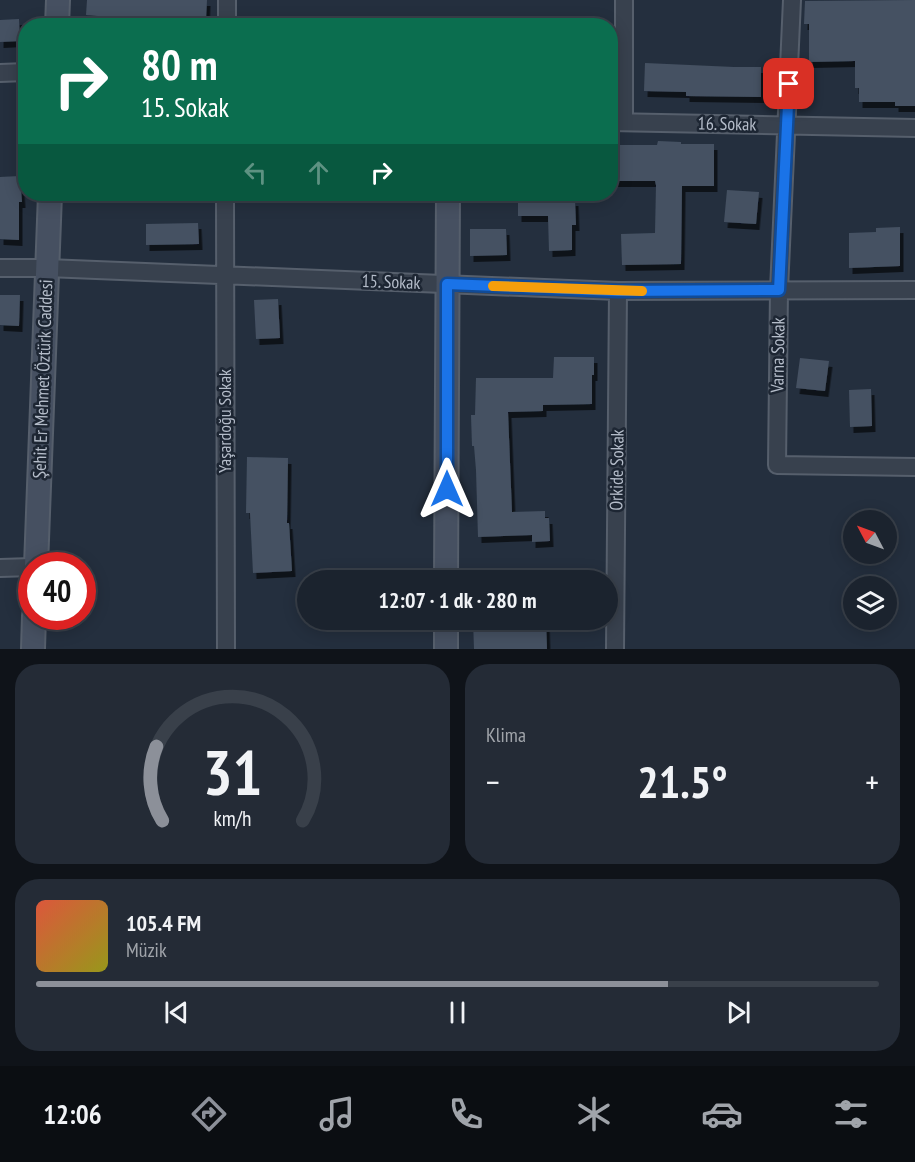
<!DOCTYPE html>
<html lang="tr">
<meta charset="utf-8">
<style>
:root{--surface:#1b232e;--page:#242b36;--text:#f1f3f6;--muted:#a0a4aa;--line:#39404a;--accent:#8c9099}
body{margin:0;font-family:"PT Sans Narrow",sans-serif;background:var(--page);color:var(--text);height:100vh;display:flex;flex-direction:column;font-size:22px;white-space:nowrap}
*{box-sizing:border-box;margin:0}
p{font-size:20px;color:var(--muted)}
.icon{flex:none;width:33px;height:33px;fill:none;stroke:currentColor;stroke-width:2;stroke-linecap:round;stroke-linejoin:round}
.map{position:relative;height:649px;overflow:hidden}
.details{display:flex;flex-direction:column;gap:15px;padding:15px;background:#0f1319;flex:1}
.details>*{flex:none}
.top-card{position:absolute;left:18px;top:18px;width:600px;height:183px;border-radius:24px;box-shadow:0 3px 15px #0003,0 0 0 2px var(--line);background:#0b6e4f;color:#fff;overflow:hidden}
.needle{width:39px;rotate:311deg}
.controls{position:absolute;left:843px;top:510px;display:grid;gap:12px}
.controls a{display:grid;place-items:center;width:54px;height:54px;border-radius:50%;background:var(--surface);box-shadow:0 3px 15px #0003,0 0 0 2px var(--line);font-size:30px}
.speed{position:absolute;left:18px;top:552px;display:flex;gap:12px;font-size:30px;font-weight:700;text-align:center}
.speed>*{display:grid;place-content:center;width:78px;height:78px;border-radius:50%;background:var(--surface);box-shadow:0 3px 15px #0003,0 0 0 2px var(--line);line-height:1}
.speed .limit{border:9px solid #d22;background:#fff;color:#111}
.pin{position:absolute;display:grid;place-items:center;width:51px;height:51px;color:#fff;margin:-26px;border-radius:12px;box-shadow:0 3px 9px #0006}
.me{position:absolute;width:66px;margin:-33px;rotate:0deg;stroke-linejoin:round;filter:drop-shadow(0 0 4px #0008)}
.turn{display:flex;align-items:center;gap:21px;height:126px;padding:0 24px;font-size:27px}
.turn .icon{width:78px;height:78px;stroke-width:2.5}
.turn b{display:block;font-size:42px;line-height:51px}
.lanes{display:flex;align-items:center;height:57px;padding:0 24px;background:#0003;justify-content:center;gap:30px;direction:ltr}
.lanes .off{opacity:.35}
.big{font-size:45px;font-weight:700;line-height:1.1}
.details .tile{flex:1;display:flex;flex-direction:column;justify-content:center;gap:9px;min-width:0;padding:0 21px;border-radius:24px;background:var(--page)}
.details .dial{align-items:center;gap:0}
.dial svg{height:156px;overflow:visible;fill:none;stroke:var(--line);stroke-width:7;stroke-linecap:round;text-anchor:middle}
.dial text{fill:var(--text);stroke:none}
.song{display:flex;align-items:center;gap:18px}
.cover{width:72px;height:72px;border-radius:9px;background:linear-gradient(135deg,hsl(10 70% 55%),hsl(60 70% 35%))}
.played{height:6px;border-radius:3px;background:linear-gradient(90deg,var(--accent) 75%,var(--line) 75%)}
.keys{display:flex;justify-content:space-around;direction:ltr}
.heat{display:flex;justify-content:space-between;align-items:center;font-size:33px;direction:ltr}
.details .tiles{flex:1;display:grid;gap:15px;grid-template-columns:1fr 1fr}
.tile:last-child{grid-column:span 2}
.trip{position:absolute;left:297px;top:570px;width:321px;height:60px;border-radius:30px;background:var(--surface);box-shadow:0 3px 15px #0003,0 0 0 2px var(--line);font-weight:700;line-height:60px;text-align:center}
.menu{display:flex;height:96px;justify-content:space-around;align-items:center;background:#0b0e12;color:var(--muted)}
.menu .icon{width:42px;height:42px}
.menu .on{color:var(--accent)}
.menu b{font-size:27px;color:var(--text)}
.map>svg:first-child{display:block}
.building{fill:#455162;filter:url(#shadow)}
.lines{fill:none;stroke-linecap:round;stroke-linejoin:round}
.street-casing{stroke:#565f6c;stroke-width:20}
.secondary-casing{stroke:#565f6c;stroke-width:26}
.street{stroke:#38414e;stroke-width:16}
.secondary{stroke:#465061;stroke-width:22}
.route-casing{stroke:#114b97;stroke-width:15}
.route{stroke:#1a73e8;stroke-width:10}
.slow{stroke:#f59e0b;stroke-width:10}
.labels{text-anchor:middle;stroke-width:5;stroke-linejoin:round;paint-order:stroke}
.street-label{font-size:18px;fill:#b4bcc9;stroke:#1d2633}
</style>
<div class="map">
<svg width="915" height="649" viewBox="0 0 915 649">
<defs>
<filter id="shadow"><feDropShadow dx="3.5" dy="6" stdDeviation="0" flood-color="#0009"/></filter>
</defs>
<rect width="100%" height="100%" fill="#242f3e"/>
<!-- building -->
<path class="building" d="M87 0H207L206 19 146 18V20H121V18L86 15Z
M915 0V106H895V102H859V88H855V61L809 62V24H804L805 1Z
M19 19 20 41 0 42V20Z
M645 63 734 67H761V97L686 96V92L644 91Z
M658 141 681 142V144H714V186H682L681 264 622 265 621 234 655 233 656 185 655 181H610V145H657Z
M20 176 22 202H19V240L0 239V177Z
M727 190 759 192 756 224 724 222Z
M518 200H575L576 225H572V250L549 251 548 216H518Z
M198 223 199 244 146 245V224Z
M900 227V266L849 268V233L876 232V228Z
M470 229H506L507 255 470 256Z
M0 295H20L19 326 0 325Z
M278 299 280 338 256 339 254 300Z
M554 357H594V375H592V404L543 405V411L508 412 512 512 545 511V518H549L550 541 532 542V535L478 537 476 470 474 446H472L471 415H475L476 378H553Z
M800 358 829 361 825 391 796 388Z
M871 389 872 426 850 427 849 390Z
M247 457 288 458 287 523H289L292 571 253 573 250 513H246Z
M473 620H546L547 649H474Z"/>
<g class="lines">
<!-- street casing -->
<g class="street-casing">
<path id="street" d="M792 0 779 290 777 465 915 467
M227 26V0
M0 73 26 72
M610 122 915 128
M624 122V0
M225 194 226 649
M0 268H47L618 291 915 290
M0 568 32 567
M615 649 618 291"/>
</g>
<!-- secondary casing -->
<g class="secondary-casing">
<path id="secondary" d="M57 26 58 0
M36 566 50 194
M446 580 448 194
M33 649 34 616
M446 649V620"/>
</g>
<!-- street -->
<use href="#street" class="street"/>
<!-- secondary -->
<use href="#secondary" class="secondary"/>
</g>
<g class="lines">
<!-- route casing -->
<g class="route-casing">
<path id="route" d="M447 489V284L618 291 779 290 789 84"/>
</g>
<!-- route -->
<use href="#route" class="route"/>
<!-- slow -->
<path class="slow" d="M493 286 642 291"/>
</g>
<g class="labels">
<!-- street labels -->
<g class="street-label">
<text transform="translate(727 124) rotate(1)" y="6">16. Sokak</text>
<text transform="translate(391 282) rotate(2)" y="6">15. Sokak</text>
<text transform="translate(778 355) rotate(-89)" y="6">Varna Sokak</text>
<text transform="translate(43 379) rotate(-88)" y="6">Şehit Er Mehmet Öztürk Caddesi</text>
<text transform="translate(225 421) rotate(-90)" y="6">Yaşardoğu Sokak</text>
<text transform="translate(617 470) rotate(-89)" y="6">Orkide Sokak</text>
</g>
</g>
</svg>
<div class="controls">
<a><svg class="needle" viewBox="-14 -14 28 28"><path d="M0-13l5 13h-10z" fill="#e53935"/><path d="M0 13l5-13h-10z" fill="#a0a4aa"/></svg></a>
<a><svg class="icon" aria-label="layers" viewBox="0 0 24 24"><path d="M12 4l9 5-9 5-9-5zM3 14l9 5 9-5"/></svg></a>
</div>
<div class="speed"><div class="limit">40</div></div>
<div class="pin" style="left:789px;top:84px;background:#d93025"><svg class="icon" aria-label="arrive" viewBox="0 0 24 24"><path d="M6 21V4h12l-3 4 3 4H6"/></svg></div>
<svg class="me" style="left:447px;top:489px" viewBox="-20 -20 40 40"><path d="M0-17L14 15 0 8-14 15z" fill="#1a73e8" stroke="#fff" stroke-width="4"/></svg>
<div class="trip">12:07 · 1 dk · 280 m</div>
<div class="top-card">
<div class="turn"><svg class="icon" aria-label="right" viewBox="0 0 24 24"><path d="M7 20v-9h11M14 6l5 5-5 5"/></svg><div><b>80 m</b>15. Sokak</div></div>
<div class="lanes"><svg class="icon off" aria-label="left" viewBox="0 0 24 24"><path d="M17 20v-9H6M10 6l-5 5 5 5"/></svg><svg class="icon off" aria-label="ahead" viewBox="0 0 24 24"><path d="M12 20V5M6 11l6-6 6 6"/></svg><svg class="icon" aria-label="right" viewBox="0 0 24 24"><path d="M7 20v-9h11M14 6l5 5-5 5"/></svg></div>
</div>
</div>
<section class="details">
<div class="tiles">
<div class="tile dial"><svg viewBox="0 0 100 80">
<path d="M14 69A42 42 0 1 1 86 69"/>
<path d="M14 69A42 42 0 0 1 11 31" stroke="#8c9099"/>
<text x="50" y="56" font-size="32" font-weight="700">31</text>
<text x="50" y="72" font-size="11">km/h</text>
</svg></div>
<div class="tile"><p>Klima</p>
<div class="heat"><a>−</a><b class="big">21.5°</b><a>+</a></div>
</div>
<div class="tile">
<div class="song"><i class="cover"></i><div><b>105.4 FM</b><p>Müzik</p></div></div>
<div class="played"></div>
<div class="keys"><svg class="icon" aria-label="previous" viewBox="0 0 24 24"><path d="M18 5L8 12l10 7zM5 5v14"/></svg><svg class="icon" aria-label="pause" viewBox="0 0 24 24"><path d="M8 5v14M16 5v14"/></svg><svg class="icon" aria-label="next" viewBox="0 0 24 24"><path d="M6 5l10 7-10 7zM19 5v14"/></svg></div>
</div>
</div>
</section>
<nav class="menu">
<b>12:06</b>
<svg class="icon on" aria-label="directions" viewBox="0 0 24 24"><path d="M12 3l9 9-9 9-9-9zM9 14v-3h6M13 9l2 2-2 2"/></svg>
<svg class="icon" aria-label="music" viewBox="0 0 24 24"><path d="M9 18V5l10-2v13"/><circle cx="6" cy="18" r="3"/><circle cx="16" cy="16" r="3"/></svg>
<svg class="icon" aria-label="phone" viewBox="0 0 24 24"><path d="M5 4h4l2 5-3 2q2 4 5 5l2-3 5 2v4C11 20 4 13 5 4z"/></svg>
<svg class="icon" aria-label="climate" viewBox="0 0 24 24"><path d="M12 3v18M4 7l16 10M4 17L20 7"/></svg>
<svg class="icon" aria-label="car" viewBox="0 0 24 24"><path d="M5 17H2v-5l4-1 3-4h7l3 4 3 1v5h-3M9 17h6M6 11h13"/><circle cx="7" cy="17" r="2"/><circle cx="17" cy="17" r="2"/></svg>
<svg class="icon" aria-label="filters" viewBox="0 0 24 24"><path d="M4 7h16M4 17h16"/><circle cx="9" cy="7" r="2"/><circle cx="15" cy="17" r="2"/></svg>
</nav>
